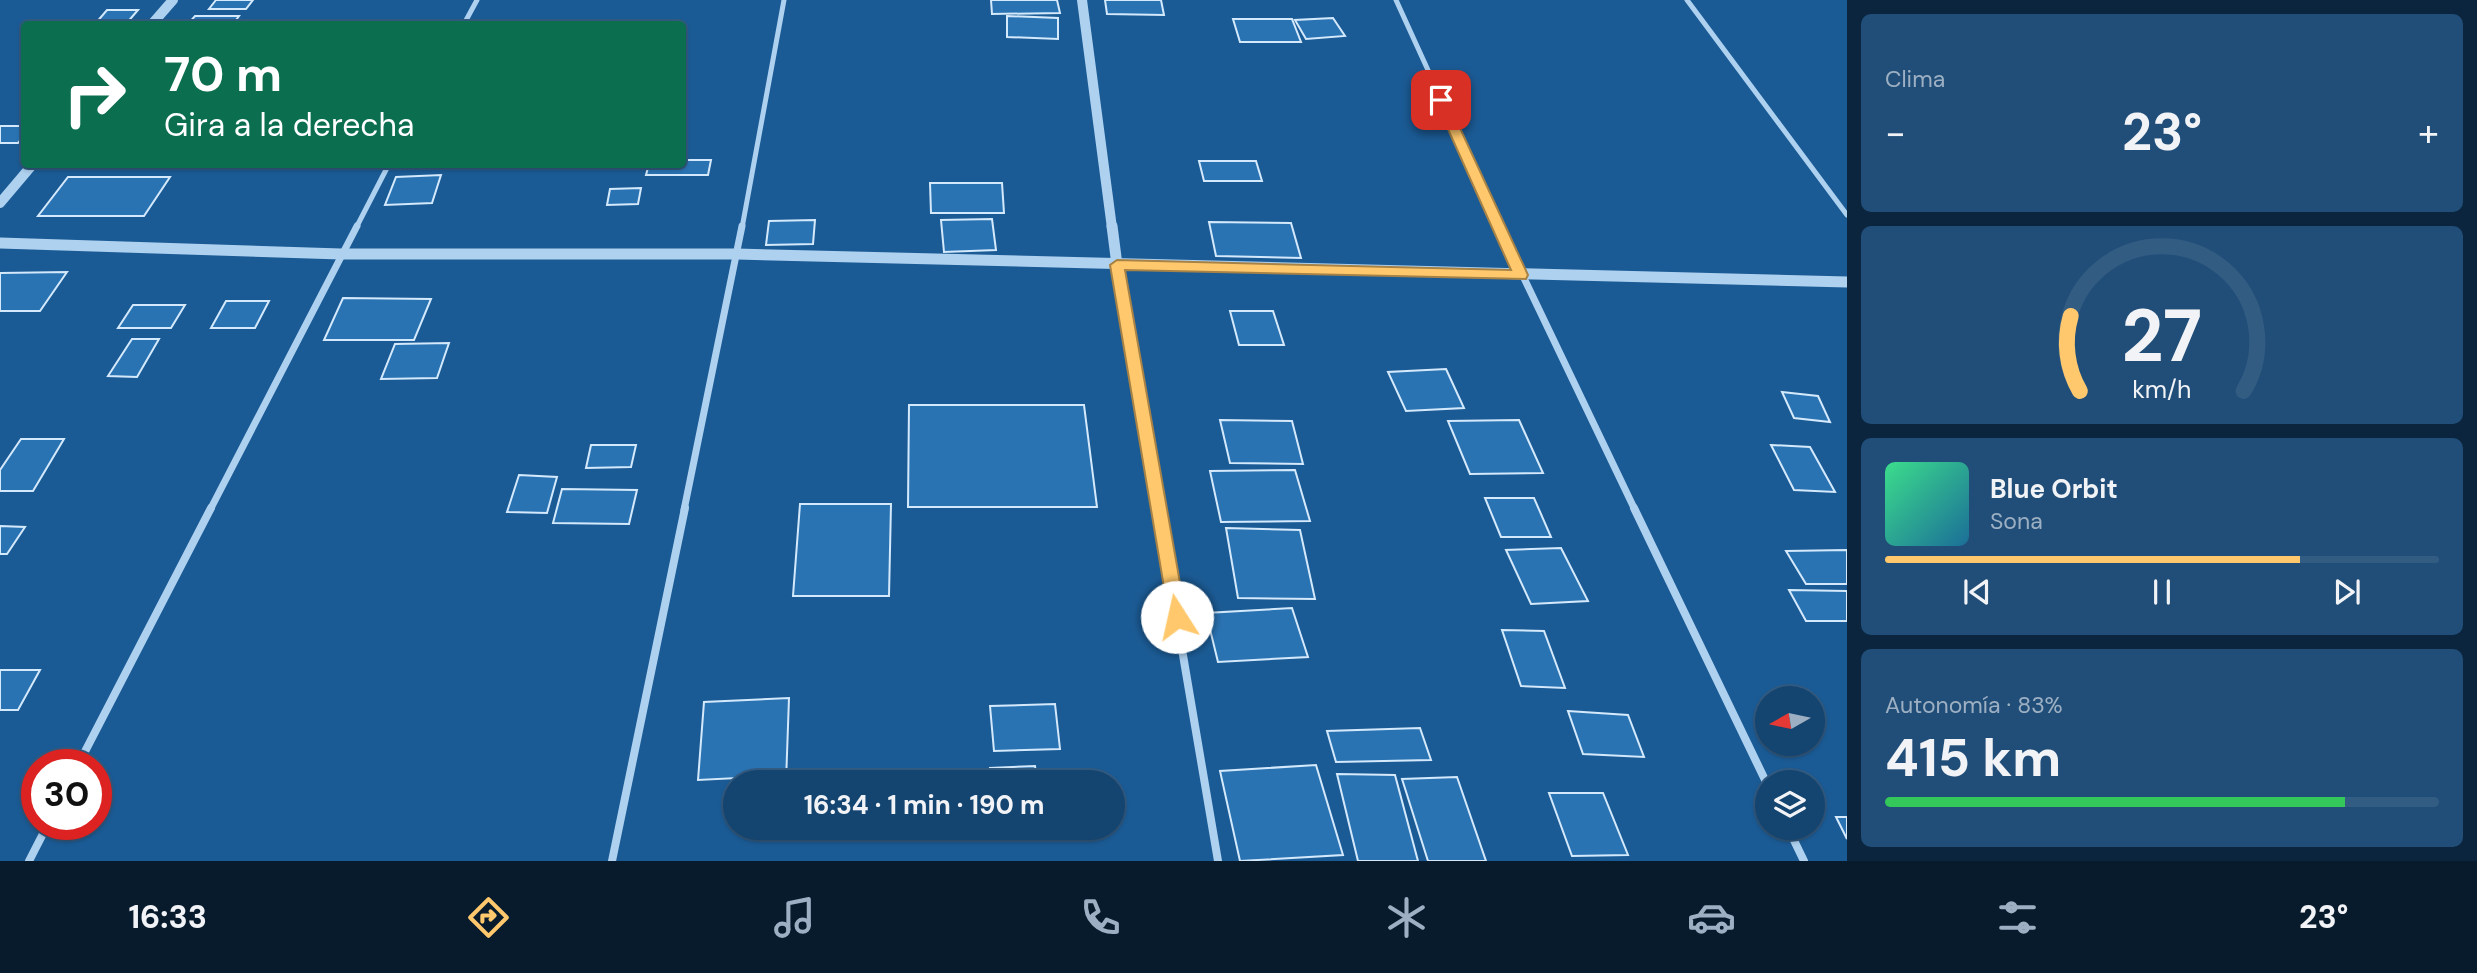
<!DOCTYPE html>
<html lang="es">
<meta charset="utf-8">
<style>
:root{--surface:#144470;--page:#214e78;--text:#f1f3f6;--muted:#9db0c3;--line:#335c83;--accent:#ffc86c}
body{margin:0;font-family:"DM Sans",sans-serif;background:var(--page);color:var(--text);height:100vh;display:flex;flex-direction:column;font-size:26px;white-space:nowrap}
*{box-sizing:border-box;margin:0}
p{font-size:23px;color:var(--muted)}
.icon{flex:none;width:38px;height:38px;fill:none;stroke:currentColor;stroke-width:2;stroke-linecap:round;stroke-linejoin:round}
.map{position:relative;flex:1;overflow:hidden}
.sheet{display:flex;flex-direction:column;gap:14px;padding:14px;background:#0b253e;width:630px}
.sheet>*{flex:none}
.hud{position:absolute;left:21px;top:21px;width:665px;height:147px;border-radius:7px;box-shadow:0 2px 5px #0004,0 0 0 2px var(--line);background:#0b6e4f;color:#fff;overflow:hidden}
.needle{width:46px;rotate:261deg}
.controls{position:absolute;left:1755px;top:686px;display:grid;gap:14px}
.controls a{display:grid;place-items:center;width:70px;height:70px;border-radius:50%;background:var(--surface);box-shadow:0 2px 5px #0004,0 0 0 2px var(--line);font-size:35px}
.speed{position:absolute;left:21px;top:749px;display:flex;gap:14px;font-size:35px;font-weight:700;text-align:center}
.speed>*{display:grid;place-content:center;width:91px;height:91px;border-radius:50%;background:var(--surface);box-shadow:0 2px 5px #0004,0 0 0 2px var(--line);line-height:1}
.speed .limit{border:10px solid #d22;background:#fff;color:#111}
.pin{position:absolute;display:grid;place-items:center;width:60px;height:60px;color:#fff;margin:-30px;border-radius:14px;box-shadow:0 4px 10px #0006}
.me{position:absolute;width:77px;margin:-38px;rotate:350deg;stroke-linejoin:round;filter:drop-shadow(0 0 5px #0008)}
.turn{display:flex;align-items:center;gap:24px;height:147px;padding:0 28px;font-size:32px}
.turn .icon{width:91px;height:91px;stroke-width:2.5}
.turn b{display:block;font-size:49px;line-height:60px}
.big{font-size:52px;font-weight:700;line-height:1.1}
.sheet .card{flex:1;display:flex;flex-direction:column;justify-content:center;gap:10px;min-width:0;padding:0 24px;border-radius:10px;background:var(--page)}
.sheet .dial{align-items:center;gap:0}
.dial svg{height:182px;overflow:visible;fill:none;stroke:var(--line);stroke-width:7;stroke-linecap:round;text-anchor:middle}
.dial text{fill:var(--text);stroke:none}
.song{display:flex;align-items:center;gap:21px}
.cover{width:84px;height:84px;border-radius:10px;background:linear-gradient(135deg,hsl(150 70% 55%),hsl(200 70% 35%))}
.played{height:7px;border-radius:4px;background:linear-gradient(90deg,var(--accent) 75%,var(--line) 75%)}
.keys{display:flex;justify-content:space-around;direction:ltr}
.heat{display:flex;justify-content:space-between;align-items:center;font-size:38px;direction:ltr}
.charge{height:10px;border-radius:5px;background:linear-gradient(90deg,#34c759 83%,var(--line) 0)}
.trip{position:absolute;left:723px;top:770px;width:402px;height:70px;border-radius:35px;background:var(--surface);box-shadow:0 2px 5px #0004,0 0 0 2px var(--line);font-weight:700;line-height:70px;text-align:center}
.dock{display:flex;height:112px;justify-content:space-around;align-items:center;background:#081b2d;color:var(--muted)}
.dock .icon{width:49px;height:49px}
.dock .selected{color:var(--accent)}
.dock b{font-size:32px;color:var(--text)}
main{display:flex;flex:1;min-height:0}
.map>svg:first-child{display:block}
.building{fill:#2a73b3;stroke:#d4e9fb;stroke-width:2}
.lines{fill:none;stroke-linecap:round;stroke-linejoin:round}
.minor-far2{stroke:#aed1f0;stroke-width:5}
.minor-far1{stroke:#aed1f0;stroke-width:7}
.minor{stroke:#aed1f0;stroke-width:8}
.tertiary-far1{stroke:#aed1f0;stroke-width:10}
.tertiary{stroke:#aed1f0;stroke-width:11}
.route{fill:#ffc86c;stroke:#a68246;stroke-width:2}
</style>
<main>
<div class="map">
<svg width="1847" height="861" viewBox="0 0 1847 861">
<rect width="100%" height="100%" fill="#1b5b95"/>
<!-- building -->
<path class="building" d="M216 0H253L246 9H209Z
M991 0H1057L1060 13 992 14Z
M1105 0H1161L1164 15 1107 14Z
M107 10H138L126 24H95Z
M195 16H239L233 24H188Z
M1007 16 1058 18V39L1007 37Z
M1333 18 1345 36 1306 39 1295 20Z
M1233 19H1292L1301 42H1240Z
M0 126H24V135L18 143H0Z
M682 160H711L708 175H646L649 164H682Z
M1199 161H1256L1262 181H1204Z
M441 175 432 203 385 205 396 177Z
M68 177H170L144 216H38Z
M930 183H1002L1004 213H931Z
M641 188 638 204 607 205 610 189Z
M992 219 996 250 944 252 941 220Z
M815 220 813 244 766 245 769 221Z
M1209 222 1291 223 1301 258 1216 256Z
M67 272 40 311H0V273Z
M343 298 431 299 414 340H324Z
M226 301H269L255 328H211Z
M133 305H185L171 328H118Z
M1230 311H1273L1284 345H1239Z
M132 339H159L137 377 108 376Z
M449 343 437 378 381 379 395 344Z
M1446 369 1464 408 1406 411 1388 372Z
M1782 392 1818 396 1830 422 1794 418Z
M909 405H1084L1097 507H908Z
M1220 420 1292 421 1303 464 1230 463Z
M1519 420 1543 473 1470 474 1448 421Z
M21 439H64L33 491H0V470Z
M591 445H636L631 467 586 468Z
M1771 445 1810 447 1835 492 1794 490Z
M1295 470 1310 521 1221 522 1210 471Z
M519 475 557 477 547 513 507 512Z
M562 489 637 490 629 524 553 523Z
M1485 498H1534L1551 537H1501Z
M800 504H891L889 596H793Z
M0 526 25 527 7 554H0Z
M1226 528 1300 530 1315 599 1238 598Z
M1561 548 1588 601 1531 604 1506 550Z
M1847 550V584H1806L1786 551Z
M1789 590 1847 591V621H1806Z
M1292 608 1308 657 1218 662 1206 613Z
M1502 630 1544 631 1565 688 1521 686Z
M0 670H40L18 710H0Z
M789 698 786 782H737V778L698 780 704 702Z
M1055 704 1060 749 994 751 990 706Z
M1568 711 1628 715 1644 757 1583 754Z
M1420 728 1431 760 1336 762 1327 731Z
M1316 765 1343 855 1240 861 1220 771Z
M1035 766 1037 782H991L990 768Z
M1337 774 1395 775 1418 861H1358Z
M1457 777 1486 861H1428L1402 779Z
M1549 793H1603L1628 855 1572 856Z
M1836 817H1847V839Z"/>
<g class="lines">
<!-- minor-far2 -->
<path class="minor-far2" d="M1396 0 1500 228
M1687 0 1847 215
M464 24 477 0
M356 228 389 164
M742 228 784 0"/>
<!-- minor-far1 -->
<path class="minor-far1" d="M1499 226 1635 510
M1117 265 1159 510
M210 510 357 226
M684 510 742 226"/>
<!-- minor -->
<path class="minor" d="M1158 508 1218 861
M1634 508 1768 786
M78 765 211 508
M1788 828 1804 861
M29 861 48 824
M612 861 685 508"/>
<!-- tertiary-far1 -->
<path class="tertiary-far1" d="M1082 0 1112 228
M152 24 173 0
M0 203 33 164"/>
<!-- tertiary -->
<path class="tertiary" d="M1112 226 1117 265
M0 243 341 254H737L1847 282"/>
</g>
<!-- route -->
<path class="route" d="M1441 96 1447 100 1528 275 1526 279 1125 270 1186 617 1183 623 1177 625 1170 623 1110 265 1117 260 1511 270 1435 100Z"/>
</svg>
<div class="controls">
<a><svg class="needle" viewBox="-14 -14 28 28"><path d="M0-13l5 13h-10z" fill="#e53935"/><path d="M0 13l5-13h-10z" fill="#9db0c3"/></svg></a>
<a><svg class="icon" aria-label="layers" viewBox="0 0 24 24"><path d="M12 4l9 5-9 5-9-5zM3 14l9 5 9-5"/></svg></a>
</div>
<div class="speed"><div class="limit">30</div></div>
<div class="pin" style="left:1441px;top:100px;background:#d93025"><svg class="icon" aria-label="arrive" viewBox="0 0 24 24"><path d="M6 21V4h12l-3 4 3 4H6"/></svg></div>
<svg class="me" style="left:1177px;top:617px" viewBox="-20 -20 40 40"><circle r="19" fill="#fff"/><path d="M0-13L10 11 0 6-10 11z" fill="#ffc86c"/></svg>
<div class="trip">16:34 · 1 min · 190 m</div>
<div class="hud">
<div class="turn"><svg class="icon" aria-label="right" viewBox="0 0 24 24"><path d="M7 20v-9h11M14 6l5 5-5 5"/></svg><div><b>70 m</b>Gira a la derecha</div></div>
</div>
</div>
<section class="sheet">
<div class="card"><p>Clima</p>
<div class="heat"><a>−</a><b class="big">23°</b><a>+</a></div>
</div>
<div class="card dial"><svg viewBox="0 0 100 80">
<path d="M14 69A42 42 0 1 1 86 69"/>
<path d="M14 69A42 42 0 0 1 10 36" stroke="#ffc86c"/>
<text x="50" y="56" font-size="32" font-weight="700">27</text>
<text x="50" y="72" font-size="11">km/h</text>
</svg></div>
<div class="card">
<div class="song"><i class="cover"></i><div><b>Blue Orbit</b><p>Sona</p></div></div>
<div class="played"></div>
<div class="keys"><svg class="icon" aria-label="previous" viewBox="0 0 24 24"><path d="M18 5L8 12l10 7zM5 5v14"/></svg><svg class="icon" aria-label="pause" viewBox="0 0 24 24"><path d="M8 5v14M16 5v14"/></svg><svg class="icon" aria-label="next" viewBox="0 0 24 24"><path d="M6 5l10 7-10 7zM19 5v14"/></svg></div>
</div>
<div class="card"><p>Autonomía · 83%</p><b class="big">415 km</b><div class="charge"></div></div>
</section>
</main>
<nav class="dock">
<b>16:33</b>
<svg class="icon selected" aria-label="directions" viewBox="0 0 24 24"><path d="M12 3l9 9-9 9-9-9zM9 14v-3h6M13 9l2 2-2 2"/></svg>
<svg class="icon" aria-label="music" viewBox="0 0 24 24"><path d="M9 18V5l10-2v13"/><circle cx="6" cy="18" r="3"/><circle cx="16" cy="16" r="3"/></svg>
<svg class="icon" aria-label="phone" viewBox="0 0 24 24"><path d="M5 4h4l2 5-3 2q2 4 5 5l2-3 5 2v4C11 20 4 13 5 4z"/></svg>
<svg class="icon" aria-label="climate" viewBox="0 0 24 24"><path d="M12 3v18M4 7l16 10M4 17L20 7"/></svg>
<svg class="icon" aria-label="car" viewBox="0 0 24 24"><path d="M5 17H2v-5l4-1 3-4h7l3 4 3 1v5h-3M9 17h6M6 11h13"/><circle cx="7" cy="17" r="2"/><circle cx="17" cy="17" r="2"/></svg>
<svg class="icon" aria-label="filters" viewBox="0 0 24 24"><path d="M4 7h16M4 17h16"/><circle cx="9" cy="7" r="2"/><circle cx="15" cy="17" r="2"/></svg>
<b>23°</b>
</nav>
